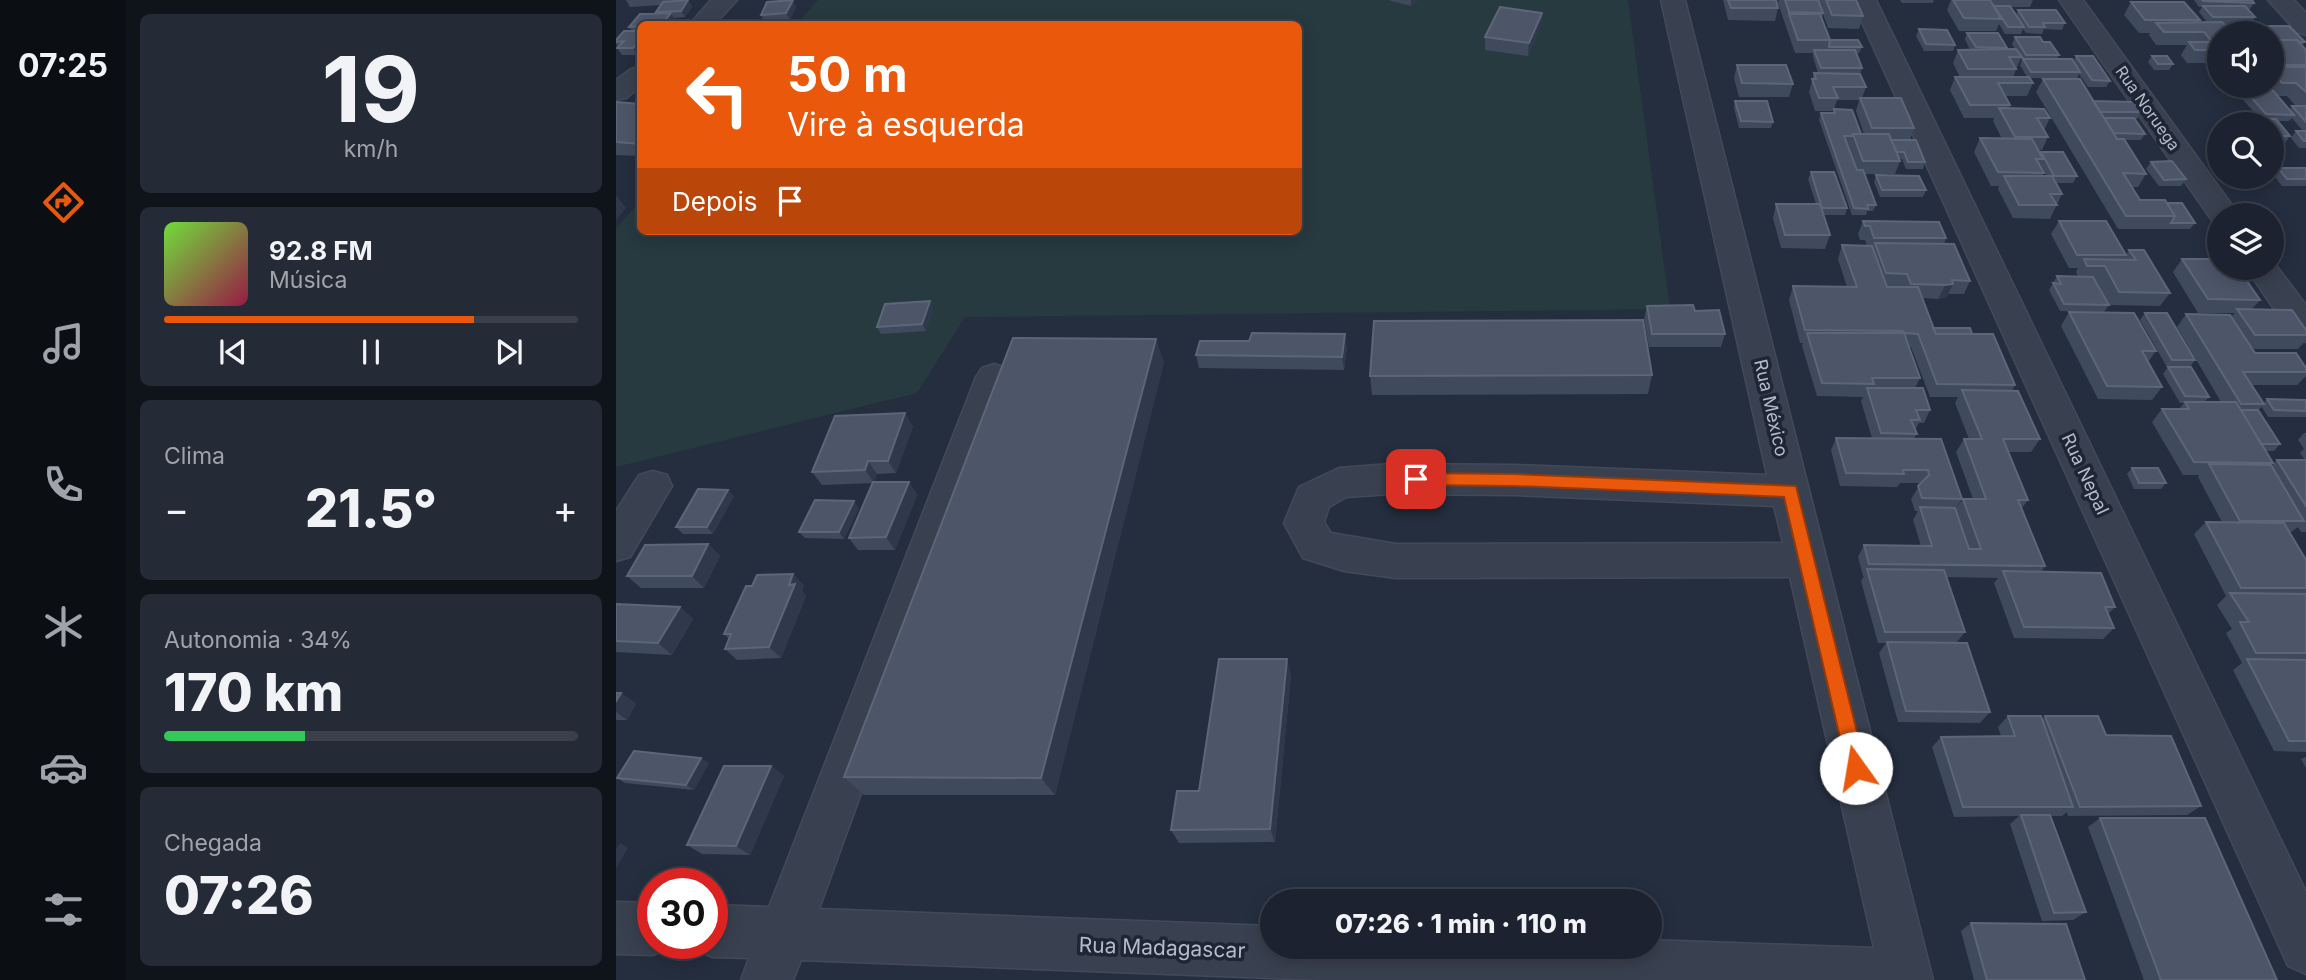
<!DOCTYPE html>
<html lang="pt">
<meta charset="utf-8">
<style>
:root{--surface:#1c222f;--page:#252a37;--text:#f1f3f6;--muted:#a0a4aa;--line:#3a3f4b;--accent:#ea580c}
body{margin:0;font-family:Inter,sans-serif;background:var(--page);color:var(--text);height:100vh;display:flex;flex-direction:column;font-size:26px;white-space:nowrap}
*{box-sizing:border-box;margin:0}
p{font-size:23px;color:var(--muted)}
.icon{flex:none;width:38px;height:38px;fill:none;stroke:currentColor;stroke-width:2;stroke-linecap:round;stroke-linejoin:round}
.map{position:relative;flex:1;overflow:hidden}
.details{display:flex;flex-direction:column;gap:14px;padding:14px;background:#0f131a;width:490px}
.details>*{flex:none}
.top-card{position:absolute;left:21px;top:21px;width:665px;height:214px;border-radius:10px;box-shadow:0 4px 18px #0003,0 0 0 2px var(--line);background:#ea580c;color:#fff;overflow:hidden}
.fabs{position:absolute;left:1591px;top:21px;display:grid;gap:14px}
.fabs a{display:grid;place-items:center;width:77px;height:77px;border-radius:50%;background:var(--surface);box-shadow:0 4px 18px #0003,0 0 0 2px var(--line);font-size:35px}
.speed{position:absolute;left:21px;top:868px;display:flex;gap:14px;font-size:35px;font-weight:700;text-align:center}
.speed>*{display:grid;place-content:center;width:91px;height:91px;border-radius:50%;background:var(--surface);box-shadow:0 4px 18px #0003,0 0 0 2px var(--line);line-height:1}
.speed .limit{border:10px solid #d22;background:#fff;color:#111}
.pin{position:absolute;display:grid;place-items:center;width:60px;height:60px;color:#fff;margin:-30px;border-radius:14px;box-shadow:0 4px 10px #0006}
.me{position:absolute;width:77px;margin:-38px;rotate:347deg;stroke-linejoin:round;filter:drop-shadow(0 0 5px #0008)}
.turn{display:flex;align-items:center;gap:24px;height:147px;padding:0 35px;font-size:32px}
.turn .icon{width:91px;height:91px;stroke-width:2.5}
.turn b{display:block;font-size:49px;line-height:60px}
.then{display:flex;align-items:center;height:66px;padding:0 35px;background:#0003;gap:14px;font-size:26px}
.big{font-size:52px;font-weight:800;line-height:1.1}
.details .tile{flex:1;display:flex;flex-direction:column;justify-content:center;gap:10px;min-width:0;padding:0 24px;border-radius:10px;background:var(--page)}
.details .dial{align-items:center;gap:0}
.dial b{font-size:91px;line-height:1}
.song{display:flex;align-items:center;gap:21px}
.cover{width:84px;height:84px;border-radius:10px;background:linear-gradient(135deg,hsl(100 70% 55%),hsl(340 70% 35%))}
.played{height:7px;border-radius:4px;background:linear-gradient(90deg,var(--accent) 75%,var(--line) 75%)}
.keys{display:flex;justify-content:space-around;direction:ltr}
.heat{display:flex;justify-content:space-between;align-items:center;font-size:38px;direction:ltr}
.charge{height:10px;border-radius:5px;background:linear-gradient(90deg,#34c759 34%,var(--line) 0)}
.trip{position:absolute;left:644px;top:889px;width:402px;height:70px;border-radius:35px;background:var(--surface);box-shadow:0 4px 18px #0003,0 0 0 2px var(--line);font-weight:800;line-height:70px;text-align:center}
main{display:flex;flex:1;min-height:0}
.menu{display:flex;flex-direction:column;width:126px;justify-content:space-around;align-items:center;background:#0b0e13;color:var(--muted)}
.menu .icon{width:49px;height:49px}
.menu .on{color:var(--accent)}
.menu b{font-size:32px;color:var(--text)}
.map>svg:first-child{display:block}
.green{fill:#273a40}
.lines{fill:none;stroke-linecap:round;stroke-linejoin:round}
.minor-casing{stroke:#434958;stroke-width:3}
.minor{fill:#39404f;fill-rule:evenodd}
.wall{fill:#404a5d;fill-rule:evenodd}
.shaded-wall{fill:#30394c}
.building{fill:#4d5669;stroke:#5d6678;stroke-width:2}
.route{fill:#ea580c;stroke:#983908;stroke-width:2}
.labels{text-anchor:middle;stroke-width:7;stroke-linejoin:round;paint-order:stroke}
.far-street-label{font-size:16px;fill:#b6bbc9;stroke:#1e2534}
.street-label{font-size:18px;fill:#b6bbc9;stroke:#1e2534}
.near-street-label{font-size:21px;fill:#b6bbc9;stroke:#1e2534}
</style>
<main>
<nav class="menu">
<b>07:25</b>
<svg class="icon on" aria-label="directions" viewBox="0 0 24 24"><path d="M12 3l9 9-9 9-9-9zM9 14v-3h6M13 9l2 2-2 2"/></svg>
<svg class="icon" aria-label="music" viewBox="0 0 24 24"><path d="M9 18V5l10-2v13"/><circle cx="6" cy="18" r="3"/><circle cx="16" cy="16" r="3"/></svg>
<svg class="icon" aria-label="phone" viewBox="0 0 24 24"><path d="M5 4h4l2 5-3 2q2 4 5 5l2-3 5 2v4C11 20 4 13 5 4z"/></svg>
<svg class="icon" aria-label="climate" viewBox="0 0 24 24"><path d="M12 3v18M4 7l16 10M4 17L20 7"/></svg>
<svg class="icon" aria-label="car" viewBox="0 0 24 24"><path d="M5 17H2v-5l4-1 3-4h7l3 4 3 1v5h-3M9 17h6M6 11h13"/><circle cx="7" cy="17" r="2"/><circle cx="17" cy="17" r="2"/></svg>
<svg class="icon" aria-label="filters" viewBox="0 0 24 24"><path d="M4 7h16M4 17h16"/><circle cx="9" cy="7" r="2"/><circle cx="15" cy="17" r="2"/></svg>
</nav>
<section class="details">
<div class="tile dial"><b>19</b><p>km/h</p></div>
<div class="tile">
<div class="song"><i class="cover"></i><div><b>92.8 FM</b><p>Música</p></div></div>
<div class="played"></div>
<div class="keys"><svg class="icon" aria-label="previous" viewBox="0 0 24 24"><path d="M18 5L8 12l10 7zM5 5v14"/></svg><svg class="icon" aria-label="pause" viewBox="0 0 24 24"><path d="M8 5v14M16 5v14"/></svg><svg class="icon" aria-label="next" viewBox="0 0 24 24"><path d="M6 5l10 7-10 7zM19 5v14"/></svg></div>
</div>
<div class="tile"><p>Clima</p>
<div class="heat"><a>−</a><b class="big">21.5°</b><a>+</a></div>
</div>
<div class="tile"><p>Autonomia · 34%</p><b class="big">170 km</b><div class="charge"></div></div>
<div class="tile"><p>Chegada</p><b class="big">07:26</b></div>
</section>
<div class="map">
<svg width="1690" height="980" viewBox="0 0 1690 980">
<rect width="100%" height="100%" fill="#252e3f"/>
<!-- green -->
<path class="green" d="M202 0H1012L1054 309 349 317 301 393 0 467V229L24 201V231H682V24H181Z"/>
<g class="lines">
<!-- minor casing -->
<g class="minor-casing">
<path id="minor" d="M95 0H121L99 24H74Z
M1045 0H1069L1317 980H706L185 960 177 980H125L133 958 96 957 78 949 75 943H96V905L153 907 360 377 366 368 378 364 390 368 396 377 203 909 656 926V947H1034V940L1258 948 1174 577 780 578 728 571 687 558 668 523 683 487 723 468 775 464 899 465 1151 475ZM775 494 899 495 1158 506 1167 543 780 544 715 533 708 522 713 507 730 497Z
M1236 0H1260L1690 892V974L1672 966Z
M1443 0H1467L1623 215H1603V223L1597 222Z
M1652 0H1678L1690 13V35L1681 32Z
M24 67V87L10 98 0 100V80L15 69Z
M1656 260 1690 305V342L1678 338 1630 268H1656Z
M37 471 51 475 56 486 14 557 0 561V511L23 475Z
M0 902 37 903V943H57L55 947 37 955 0 954Z"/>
</g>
<!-- minor -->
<use href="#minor" class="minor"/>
</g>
<!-- wall -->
<path class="wall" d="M10 0H72L76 7 69 17 58 18 59 20 55 24H24V52L22 55H6L1 48 2 47 0 44V40L16 31 13 27 41 14 40 12 45 5 14 7Z
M772 0H802L795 6Z
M1107 0H1160L1162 8 1159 21 1112 20Z
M1163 0H1240L1247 16 1243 29 1212 28 1207 14 1206 19 1214 39 1246 47 1243 53H1240L1246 68 1244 74 1250 87 1246 98 1298 128 1294 140 1309 162 1307 169H1290L1286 159H1283L1284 161 1279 174H1248L1260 205 1257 211H1251L1250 215H1236L1203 120 1205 113H1217V111H1199L1193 92 1198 73H1202L1197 57V53H1179L1162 3ZM1221 100H1243L1240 111 1248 134H1245L1218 109Z
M1284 0H1318L1317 3H1286Z
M1335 0H1417L1414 7H1395L1400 15 1402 10 1449 23 1446 30 1428 29 1426 34 1410 33 1407 29 1405 34H1389L1383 24 1380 31H1343L1331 10Z
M1578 0H1636L1638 3 1634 9H1632L1639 17 1635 24H1607L1603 33V72L1595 63H1571L1565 55 1571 45H1540L1533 35 1534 33H1523L1508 15 1515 2 1584 20 1583 22H1591L1583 12 1586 7H1583Z
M180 7 174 20 148 22 145 15Z
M926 13 925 25 912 56 869 50V37Z
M1635 26 1689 42 1686 46 1690 50V106H1680L1671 96H1661L1674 110 1676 106H1690V148H1683L1675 138 1680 131H1687L1676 118 1673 121H1661L1674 136 1669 143H1656V124H1605L1609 119H1644L1615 86H1656V33H1632L1631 32Z
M1303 29 1339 45 1337 51H1308L1300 36Z
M1351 33 1391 48 1390 49H1399L1396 44 1399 37 1427 42 1443 55 1441 59 1457 61 1460 56 1494 81 1490 87H1472L1463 74 1461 79 1414 78 1417 83 1411 96H1389L1394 105 1393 108 1434 118 1428 130 1432 137 1426 150H1422L1424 154 1425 152 1461 176 1457 183H1440L1446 194 1434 219 1397 218 1382 189 1383 186H1375L1358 152 1364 138 1386 139 1377 121 1378 118H1348L1334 90 1339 77H1344L1337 63 1342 50H1354L1349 39ZM1405 58 1406 60 1404 65 1411 77H1397ZM1424 164 1431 176H1426L1428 173 1423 165Z
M1536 56 1557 64 1553 70H1538L1532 62Z
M1121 65 1177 84 1173 97H1123L1118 78Z
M1427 79 1478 101 1525 112 1521 119H1519L1529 134 1525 140H1508L1530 174 1522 187H1515L1524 200 1551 203 1579 223 1574 229H1502L1420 92Z
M1119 101 1157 122 1155 128H1123L1118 108Z
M0 102 24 104V156L0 155Z
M1535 162 1570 179 1565 186H1543L1530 169Z
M1662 168H1690V186H1666L1657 174Z
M1195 172 1231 208 1229 215H1207L1214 235 1209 249 1165 248 1157 218 1160 204H1200L1192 179Z
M1260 175 1310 190 1307 197H1264L1258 182Z
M1247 221 1330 238 1328 244 1354 281 1348 294H1332L1331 297 1322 299 1306 298 1317 328 1356 334 1399 385 1396 391 1424 439 1415 452H1392L1412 500 1406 508 1429 566 1425 572 1499 607 1492 614 1498 628 1487 639 1398 638 1378 583 1382 578 1330 577 1349 632 1341 642 1374 712 1364 723 1282 722 1263 653 1270 643H1262L1245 581 1248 576H1247L1242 557 1248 545 1305 546 1297 520 1302 511H1299L1295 499 1305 483H1284L1281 487 1224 486 1215 450 1220 438H1256L1245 401 1247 397 1201 396 1186 346 1187 343H1184L1173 300 1177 286 1231 287 1222 259 1226 245 1251 246 1249 240H1244L1242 234ZM1292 347H1295L1314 397H1342L1339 403 1353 439H1348L1340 452 1357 499H1347L1339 510 1346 499 1298 438 1301 434 1299 430 1303 423H1308L1314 410 1299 388 1304 378Z
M1443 221 1510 255 1513 250 1554 293 1544 306 1494 305 1480 280H1479L1493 305 1488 312 1444 311 1433 290 1441 276 1462 277 1460 272 1462 268H1453L1435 234Z
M1566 259 1644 300 1636 309 1690 330V340L1682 349H1636L1639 353 1690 368V376L1681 385H1636L1647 404 1651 399 1690 400V417H1652L1646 407 1642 410 1664 444 1658 451H1649L1657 463 1655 465V466L1661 460H1690V532H1685L1682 527 1674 533 1690 560V752L1658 751 1617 670 1626 663 1610 633 1616 629 1601 605 1610 596 1578 534 1590 522H1606L1582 477 1583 475H1567L1536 422 1546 409H1563L1568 403H1564L1547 374 1552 367 1593 397 1588 402H1605L1561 327 1570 314 1615 317 1619 313H1582L1557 272Z
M1031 306 1079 311 1109 334 1105 347H1033L1028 319Z
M317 308 310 331 265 334 261 327Z
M1453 312 1540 351 1532 362 1546 387 1536 400 1482 399 1445 326Z
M1529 313 1579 360 1574 367H1551L1524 320Z
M633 341 731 347 728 370 583 368 580 355Z
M548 362 439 795H248L228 777Z
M1036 375 1032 394 756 395 754 376Z
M297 426 280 473 261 474 258 482H293L301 495 279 550H242L233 538 257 483 206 485 196 472Z
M1688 433H1690V460H1689L1684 453 1688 449 1682 440Z
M1516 468 1550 483 1545 489H1518L1511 474Z
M118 496 97 534H67L60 527Z
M243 508 228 539 189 538 183 532Z
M92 544 104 556 88 588H25L11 576Z
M177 574 188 586 186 591 190 596 165 658 121 660 109 649 113 639 108 634 136 586Z
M0 604 64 607 77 619 56 655 0 652Z
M675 675 659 842 563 843 555 830 583 791Z
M0 693H5L20 704 11 720H0Z
M1392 716 1426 720 1429 716 1490 735 1585 806 1571 815 1452 816 1451 812 1446 816H1435L1470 912 1457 920 1426 921 1394 824 1403 816 1338 817 1316 747 1325 737 1385 736 1382 727Z
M1690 757V768L1685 759Z
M93 763 78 790 9 783 1 778Z
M155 766 168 776 134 855 86 854 71 845Z
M1484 818 1661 980H1528L1472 827Z
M1355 923 1469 980H1358L1345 931Z"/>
<!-- shaded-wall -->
<path class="shaded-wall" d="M72 0 76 7 69 17 65 11Z
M177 0 180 7 174 20 170 13Z
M795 0H802L795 6Z
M55 13 59 20 55 24H46Z
M926 13 925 25 912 56 913 43Z
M24 40V52L22 55 17 48Z
M0 195 10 208 0 220Z
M1337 284 1331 297 1322 299 1329 285Z
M314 301 317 308 310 331 306 324Z
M729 334 731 347 728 370 726 357Z
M540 339 548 362 439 795 425 778Z
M289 413 297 426 280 473 272 461Z
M252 461 261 474 258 483 249 470Z
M293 482 301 495 279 550 270 537Z
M112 490 118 496 97 534 91 527Z
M238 501 243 508 228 539 223 532Z
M92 544 104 556 88 588 76 576Z
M177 574 188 586 186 591 190 596 165 658 153 647Z
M64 607 77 619 56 655 42 643Z
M671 659 675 675 659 842 654 829Z
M5 693 20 704 11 720 0 712V701Z
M85 758 93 763 78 790 70 785Z
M155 766 168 776 134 855 120 846Z
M4 843 12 848 0 869V849Z"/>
<!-- building -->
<path class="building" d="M72 0 65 11 40 12 47 2Z
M177 0 170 13 145 15 151 2Z
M1112 0H1160L1162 8H1115Z
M1169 0H1202L1207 13 1173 12Z
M1210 0H1240L1247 16 1216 15Z
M1337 0H1374L1385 19 1348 18Z
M1586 0H1636L1638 3 1587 1Z
M1515 2H1568L1584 20H1529Z
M1378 6H1394L1408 27H1392Z
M1587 6H1629L1639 17H1597Z
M884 7 926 13 913 43 869 37Z
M1402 10H1440L1449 23H1427L1429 27H1413Z
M55 13 46 24H24V26L13 27 24 14Z
M1173 14H1204L1214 40H1182Z
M1606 22 1616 33H1603V50H1579L1573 42H1596L1588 32H1548L1540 23Z
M1635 26H1673L1689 42H1683L1681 40H1656V33H1642Z
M1303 29 1331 30 1339 45 1310 44Z
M8 31H24V40L17 48H1L8 41 0 42V40Z
M1351 33H1382L1391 48 1360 47Z
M1399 37H1424L1427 42H1434L1443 55H1410Z
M1214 40H1242L1246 47H1213Z
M1656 40H1681L1690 50V65H1656Z
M1400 49 1406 57H1393L1400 69H1352L1342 50Z
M1198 50H1239L1246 68H1205Z
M1460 56H1477L1494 81 1476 80Z
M1536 56H1551L1557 64H1542Z
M1407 59H1456L1464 72H1415Z
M1121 65H1170L1177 84 1126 83Z
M1656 67H1690V92L1680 83H1666L1656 71Z
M1198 73 1244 74 1250 87H1217L1222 98H1203L1196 79H1200Z
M1339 77H1413L1417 83H1382L1394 105H1354Z
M1427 79H1464L1501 139H1508L1530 174 1507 173 1524 200H1549L1559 216H1510Z
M1625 86H1653L1678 115 1650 114Z
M1244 98H1285L1298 128H1256Z
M1119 101H1151L1157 122 1125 121Z
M1477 101 1518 102 1525 112H1484Z
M0 102 24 104V144L0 142Z
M1676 106H1690V122Z
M1383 108 1428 109 1434 118H1421L1432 137H1399Z
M1218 109 1236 110 1245 134H1237L1236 136H1228L1241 170H1247L1260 205H1251L1252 209 1238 208 1205 113H1219Z
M1488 118H1518L1529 134 1498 133Z
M1609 119H1660L1674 136H1656V124H1613Z
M1680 131H1690V141H1688Z
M1237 134H1273L1284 161H1247Z
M1364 138 1416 139 1427 159H1420L1428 173 1382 172Z
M1275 140H1300L1309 162H1292L1288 152H1281Z
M1425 152H1447L1461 176H1438Z
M1556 161 1570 179 1548 180 1535 162Z
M1662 168H1690V179H1671Z
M1195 172H1218L1231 208H1206Z
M1260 175 1303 176 1310 190H1266Z
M1388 176H1436L1446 194H1434L1441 205H1403Z
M1551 203H1566L1579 223H1555L1559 216Z
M1160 204H1204L1214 235H1169Z
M1247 221 1323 222 1330 238H1258L1254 226H1249Z
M1443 221H1490L1510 255H1461Z
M1259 243 1338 244 1354 281 1336 280 1337 284 1329 285 1295 284 1291 274 1270 273Z
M1226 245 1256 246 1271 287H1302L1320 334H1377L1399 385 1321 384 1302 334 1288 333 1304 378H1256L1258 384 1206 383 1191 333H1288L1287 331 1189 330 1177 286 1241 287Z
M1513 250H1528L1554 293 1503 292 1489 266H1471L1468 259 1520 260Z
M1566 259H1603V268H1622L1644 300 1592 299Z
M1441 276 1477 277 1493 305 1448 304 1437 283 1445 284Z
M314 301 306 324 261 327 269 304Z
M1077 305 1079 311 1103 310 1109 334H1036L1031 306Z
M1621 309 1676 310 1690 330V335H1639Z
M1453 312 1518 313 1540 351H1526L1546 387 1491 386Z
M1529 313H1551L1579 360H1556Z
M1570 314 1614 315 1639 353H1680L1690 368V372H1627L1648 404H1625Z
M1027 320 1036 375 754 376 758 321Z
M1317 328H1354L1356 334H1320Z
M636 333 729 334 726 357 580 355 584 341H633Z
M397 338 540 339 425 778 228 777Z
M1552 367H1575L1593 397 1569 396Z
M1251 388H1307L1314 410H1300L1304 420H1295L1301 434 1265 433Z
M1346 390 1402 391 1424 439H1387L1412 500H1402L1429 566 1253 564 1248 545 1316 546 1304 507 1339 508 1353 549H1365L1347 499H1370L1348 439H1366Z
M1651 399 1690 400V411L1658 410Z
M1569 402H1620L1657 463 1578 462 1546 409H1573Z
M1625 410H1642L1664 444H1645Z
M289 413 272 461H252L249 470 196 472 219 416Z
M1220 438 1325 439 1346 499 1306 498 1302 486 1313 475 1312 470H1287L1288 474 1230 473Z
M1661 460H1690V506Z
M1593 464 1655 465 1688 521H1624Z
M1516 468H1542L1550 483H1523Z
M257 482H293L270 537 233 538Z
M82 489 112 490 91 527H60Z
M199 500 238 501 223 532H183Z
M1590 522 1668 523 1690 560V588H1625Z
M92 544 76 576H11L29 545Z
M1251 569 1328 570 1349 632H1269Z
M1387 571 1485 573 1499 607H1489L1498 628 1408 627Z
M177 574 173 585 179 584 153 647 109 649 115 634H108L130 586H136L141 575Z
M1614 593 1690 594V653H1640L1624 622H1633Z
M0 604 64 607 42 643 0 641Z
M1271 642 1351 643 1374 712 1290 711Z
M603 659H671L654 829 555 830 561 791H583Z
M1631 659 1690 660V741H1673Z
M0 693H5L0 701Z
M1392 716H1425L1457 807H1347L1325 737 1399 736Z
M1429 716H1482L1490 735 1555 736 1585 806 1464 807Z
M18 751 85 758 70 785 1 778Z
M108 766H155L120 846 71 845Z
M1405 815H1434L1470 912 1438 913Z
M1484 818H1589L1661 980H1545Z
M1355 923 1450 924 1469 980H1371Z"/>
<!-- route -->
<path class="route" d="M800 473 899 474 1180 486 1250 768 1247 774 1240 777 1234 774 1231 768 1168 497 899 486 800 485 792 479Z"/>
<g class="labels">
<!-- far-street labels -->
<g class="far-street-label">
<text transform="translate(1532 108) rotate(55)" y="6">Rua Noruega</text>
</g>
<!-- street labels -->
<g class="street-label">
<text transform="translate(1155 408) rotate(77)" y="6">Rua México</text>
<text transform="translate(1469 474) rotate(65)" y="6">Rua Nepal</text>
</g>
<!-- near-street labels -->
<g class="near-street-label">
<text transform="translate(546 948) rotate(2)" y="7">Rua Madagascar</text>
</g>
</g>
</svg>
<div class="fabs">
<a><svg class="icon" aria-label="sound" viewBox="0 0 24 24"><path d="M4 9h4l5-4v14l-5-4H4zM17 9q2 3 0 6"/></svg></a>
<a><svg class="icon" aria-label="search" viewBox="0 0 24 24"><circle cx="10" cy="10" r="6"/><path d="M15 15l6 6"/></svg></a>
<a><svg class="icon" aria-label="layers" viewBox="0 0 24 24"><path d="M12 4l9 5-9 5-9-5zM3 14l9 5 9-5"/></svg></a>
</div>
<div class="speed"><div class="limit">30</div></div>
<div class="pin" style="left:800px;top:479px;background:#d93025"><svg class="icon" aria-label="arrive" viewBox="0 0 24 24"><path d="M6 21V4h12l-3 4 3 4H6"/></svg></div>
<svg class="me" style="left:1240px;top:768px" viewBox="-20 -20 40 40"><circle r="19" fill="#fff"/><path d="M0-13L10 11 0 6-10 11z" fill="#ea580c"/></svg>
<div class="trip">07:26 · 1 min · 110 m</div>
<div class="top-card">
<div class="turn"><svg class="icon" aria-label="left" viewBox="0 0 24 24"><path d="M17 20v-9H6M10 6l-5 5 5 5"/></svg><div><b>50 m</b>Vire à esquerda</div></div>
<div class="then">Depois<svg class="icon" aria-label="arrive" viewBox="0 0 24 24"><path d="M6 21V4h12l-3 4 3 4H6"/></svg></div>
</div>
</div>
</main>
